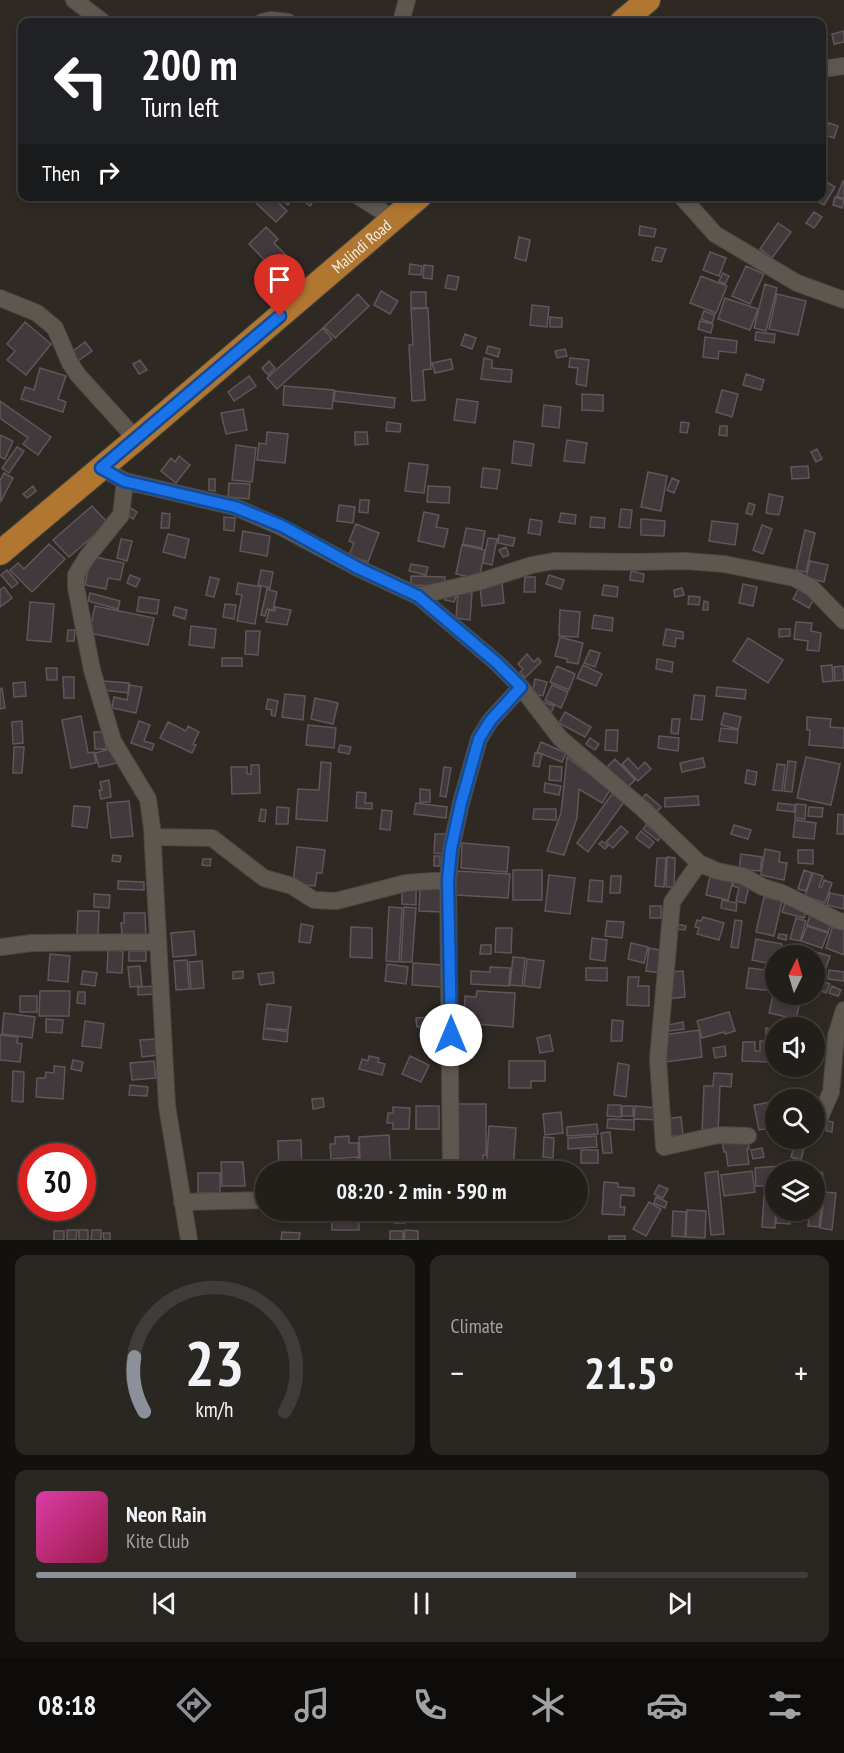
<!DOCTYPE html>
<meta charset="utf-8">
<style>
:root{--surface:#221f1a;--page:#2a2723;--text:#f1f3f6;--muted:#a2a2a2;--line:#3f3d39;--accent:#8c9099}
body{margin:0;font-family:"PT Sans Narrow",sans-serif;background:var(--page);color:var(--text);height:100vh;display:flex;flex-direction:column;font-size:22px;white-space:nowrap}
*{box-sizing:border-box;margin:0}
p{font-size:20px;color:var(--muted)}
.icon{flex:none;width:33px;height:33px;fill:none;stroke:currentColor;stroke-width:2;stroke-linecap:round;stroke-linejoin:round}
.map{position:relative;height:1240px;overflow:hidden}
.panel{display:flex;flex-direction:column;gap:15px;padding:15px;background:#13110e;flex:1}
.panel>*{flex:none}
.guide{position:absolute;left:18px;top:18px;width:808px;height:183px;border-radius:12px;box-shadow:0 3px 9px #0003,0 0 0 2px var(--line);background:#202124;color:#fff;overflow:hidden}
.needle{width:39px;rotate:5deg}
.fabs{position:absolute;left:765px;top:945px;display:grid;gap:12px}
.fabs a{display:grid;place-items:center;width:60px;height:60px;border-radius:50%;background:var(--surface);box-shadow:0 3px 9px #0003,0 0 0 2px var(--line);font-size:30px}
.speed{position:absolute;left:18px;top:1143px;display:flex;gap:12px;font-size:30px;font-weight:700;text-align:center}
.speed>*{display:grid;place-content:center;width:78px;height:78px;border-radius:50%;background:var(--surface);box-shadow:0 3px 9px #0003,0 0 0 2px var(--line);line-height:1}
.speed .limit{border:9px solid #d22;background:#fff;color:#111}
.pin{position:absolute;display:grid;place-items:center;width:51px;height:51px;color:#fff;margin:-62px -26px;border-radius:50% 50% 50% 0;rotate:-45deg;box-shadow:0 0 6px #0007}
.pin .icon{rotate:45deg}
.me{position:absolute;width:66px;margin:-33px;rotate:0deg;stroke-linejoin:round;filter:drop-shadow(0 0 4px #0008)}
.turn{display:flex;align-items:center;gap:21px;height:126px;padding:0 24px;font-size:27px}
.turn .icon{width:78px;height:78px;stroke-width:2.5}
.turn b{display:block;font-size:42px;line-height:51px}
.then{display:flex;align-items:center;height:57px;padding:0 24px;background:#0003;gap:12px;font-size:22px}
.big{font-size:45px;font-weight:800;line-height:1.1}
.panel .tile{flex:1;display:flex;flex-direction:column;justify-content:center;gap:9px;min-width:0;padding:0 21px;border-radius:12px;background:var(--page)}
.panel .dial{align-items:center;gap:0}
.dial svg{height:156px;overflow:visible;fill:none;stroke:var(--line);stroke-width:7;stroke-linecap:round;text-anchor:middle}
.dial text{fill:var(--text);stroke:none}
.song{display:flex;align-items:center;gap:18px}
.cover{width:72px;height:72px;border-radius:9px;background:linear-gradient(135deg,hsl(320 70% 55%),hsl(340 70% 35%))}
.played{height:6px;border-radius:3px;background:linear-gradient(90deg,var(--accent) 70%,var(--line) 70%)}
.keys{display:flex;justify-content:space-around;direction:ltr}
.heat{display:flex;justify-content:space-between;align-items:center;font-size:33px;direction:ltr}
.panel .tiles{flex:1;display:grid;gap:15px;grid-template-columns:1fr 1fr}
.tile:last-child{grid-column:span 2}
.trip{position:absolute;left:255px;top:1161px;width:333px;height:60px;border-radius:30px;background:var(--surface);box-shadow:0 3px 9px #0003,0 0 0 2px var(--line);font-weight:800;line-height:60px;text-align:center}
.tab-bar{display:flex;height:96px;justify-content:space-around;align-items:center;background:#0e0c0a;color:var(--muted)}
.tab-bar .icon{width:42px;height:42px}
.tab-bar .on{color:var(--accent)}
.tab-bar b{font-size:27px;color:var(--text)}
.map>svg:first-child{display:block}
.building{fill:#42393d;stroke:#60565a;stroke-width:1.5}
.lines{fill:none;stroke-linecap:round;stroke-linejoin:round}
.minor-casing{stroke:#4b4741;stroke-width:18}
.highway-casing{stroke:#4b4741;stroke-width:26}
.minor{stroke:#5d5750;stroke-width:16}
.highway{stroke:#b17630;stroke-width:24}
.route-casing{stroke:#114b97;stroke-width:15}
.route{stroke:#1a73e8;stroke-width:10}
.labels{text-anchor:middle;stroke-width:6;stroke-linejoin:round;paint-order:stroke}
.street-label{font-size:16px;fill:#f2efea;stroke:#2e2923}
</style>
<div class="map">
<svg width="844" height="1240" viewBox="0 0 844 1240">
<rect width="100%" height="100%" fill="#2e2923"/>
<!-- building -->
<path class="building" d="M844 31V42L834 44 832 34Z
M829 123 838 126 834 138 825 135Z
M822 179 835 187 824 205 808 196H822Z
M843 181 844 182V199L837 196Z
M262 196H272L287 211 276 222 256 203Z
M276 196H294L288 205Z
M297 196H317L310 206Z
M835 197 844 200 842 208 833 205Z
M814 212 822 217 814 228 806 223Z
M778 223 791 232 772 258 760 249Z
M640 226 656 229 654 237 639 235Z
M266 227 278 239 274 243 288 257 274 270 249 244Z
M519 237 530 240 526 261 515 258Z
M656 247 666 249 661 262 652 260Z
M710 252 726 258 719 276 703 270Z
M410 264 422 266 421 275 409 274Z
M424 265 433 266 432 279 423 278Z
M746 266 764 274 750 304 732 296Z
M723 273 729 276 725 284 719 281Z
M448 275 459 277 456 290 445 288Z
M701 276 727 286 716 313 690 303Z
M765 284 777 288 766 331 754 328Z
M381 291 398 301 390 314 374 305Z
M411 292H426V308H411Z
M358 294 369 306 335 338 324 327Z
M777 294 806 301 798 335 769 329Z
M725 298 758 309 750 330 718 319Z
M532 305 549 307 547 327 530 325Z
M428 308 431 369 423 370 425 400 412 401 409 345H413L411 309Z
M704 311 715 315 712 323 701 319Z
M550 317 562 318V327H550Z
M700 321 713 324 711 333 698 329Z
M25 322 51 344 26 375 7 360 15 351 7 344Z
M323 328 332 339 277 389 267 378Z
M756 332 775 334 774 343 755 340Z
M465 334 476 338 472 349 461 345Z
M705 337 737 341 736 353 719 351 718 359 703 357Z
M85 342 92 351 75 363 69 354Z
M488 346 500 349 498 357 486 353Z
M565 349 567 356 557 358 555 351Z
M484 358 492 360V368L512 370 511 382 481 379Z
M570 358 589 360 586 386 576 384 578 368 569 367Z
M451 359 453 369 435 373 432 363Z
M140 360 147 370 139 374 133 364Z
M269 361 275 368 268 375 262 368Z
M40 368 66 376 58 399 66 402 63 412 21 399 25 387 34 390Z
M746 374 764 380 761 390 743 385Z
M249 376 256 386 234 401 228 392Z
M284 386 334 390 332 409 283 405Z
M722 390 738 394 732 417 716 412Z
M335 391 395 398 394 408 334 401Z
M582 394 603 395V411L582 410Z
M457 399 478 402 475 423 454 420Z
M0 401 51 437 38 455 23 444 28 438 0 418Z
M544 405 561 407 559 428 542 426Z
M243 409 247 430 226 434 221 413Z
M387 422 401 424 400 432 386 431Z
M681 422 689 423 687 433 680 432Z
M720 426H727V436L719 435Z
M267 432 288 434 285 463 257 460 259 443 266 444Z
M355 432H367L368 444 355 445Z
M0 435 13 441 5 459 0 457Z
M567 440 587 443 584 463 564 461Z
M514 441 534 444 531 466 512 463Z
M236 445 256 448 252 482 232 480Z
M17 447 24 451 9 473 2 468Z
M817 449 822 459 816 462 811 452Z
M179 456 190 465 176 483 161 471 171 458 175 462Z
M409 463 428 465 424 493 405 491Z
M808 466 809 478 792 479 791 467Z
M483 468 500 470 497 489 481 487Z
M648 472 667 476 661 511 641 507Z
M4 473 13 478 1 501 0 481Z
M672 478 679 481 674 493 667 490Z
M209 479H215V491L209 490Z
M229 483 250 484 249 499 228 497Z
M33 486 36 491 27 498 23 494Z
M428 486 450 487 449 503 427 502Z
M769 494 783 497 779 515 766 513Z
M360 500H369L368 513 359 512Z
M749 503 755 505 752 515 746 513Z
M339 505 355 507 353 523 337 521Z
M92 506 108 523 69 557 53 540Z
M129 507 137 512 133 519 125 514Z
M621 509 632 510 630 528 619 527Z
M424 512 439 515 436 527 448 529 444 547 418 541Z
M162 513 170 514 169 528H161Z
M561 513 576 515 575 524 559 522Z
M224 517 235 518 234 531 224 530Z
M591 517 605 518 604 528 590 527Z
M530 519 542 521 540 535 528 533Z
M641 519 665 521 664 536 641 535Z
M712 521 738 524 735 545 709 541Z
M356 524 379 533 368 562 349 555 354 543 349 541Z
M762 525 772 529 763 554 753 550Z
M466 528 485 531 482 548 463 544Z
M805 530 815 533 806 572 796 570Z
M243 531 270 536 267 556 240 551Z
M168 534 189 539 185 558 163 552Z
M499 535 515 538 513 546 498 543Z
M488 538 497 539 492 565 483 563Z
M121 539 132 541 127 561 117 558Z
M49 544 65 559 32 592 10 570 18 563 24 569Z
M462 545 485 550 479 579 456 574Z
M506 547 509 555 503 557 499 550Z
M91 556 124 563 120 580 108 578 106 589 85 585Z
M810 561 828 565 824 582 806 577Z
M411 564 428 567 426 575 409 571Z
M7 570 18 583 12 588 1 575Z
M261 570 273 572 270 588 258 585Z
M631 571 644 574 643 582 630 580Z
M130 575 140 579 136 587 127 583Z
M549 575 564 580 561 589 546 584Z
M411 576 445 577V586L411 585Z
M210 577 219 579 214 597 206 595Z
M525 577H535V592H524Z
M238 583 261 587 255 624 237 621 242 595 236 594Z
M502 583 504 603 482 606 480 586Z
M743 584 757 587 753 606 739 603Z
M604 585 618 587 617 597 602 595Z
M4 587 12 598 0 607V590Z
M682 588 684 595 675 597 674 590Z
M799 588 815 597 809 608 793 599Z
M267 589 277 592 273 610 267 609 265 616 261 615Z
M448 591 457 594 454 602 445 600Z
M458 591 472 593 470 620 456 618Z
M90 593 120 601 118 609 88 601Z
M689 596 700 597 699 605 688 604Z
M139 597 159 600 157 614 137 611Z
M704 601 708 602V610H703Z
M30 602 54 604 51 642 27 640Z
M225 604 236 605 234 619 223 617Z
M95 606 154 618 148 645 89 633Z
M175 607 187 610 185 619 173 615Z
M275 607 291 610 287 625 266 622 269 610 275 611Z
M560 610 580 612 578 637 559 636Z
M594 615 613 618 612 631 592 628Z
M796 622 812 623 811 631 821 633 819 651 807 650 808 641 794 639Z
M191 626 216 629 214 648 189 645Z
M666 629 683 632V639L676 638 675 647 663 645Z
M779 629H790V636L779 637Z
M68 630H75L74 641H67Z
M246 631H260L258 655 245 654Z
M560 637 583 643 578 664 567 662V659L555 656Z
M748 638 783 660 768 683 733 661Z
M590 650 600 653 595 667 584 663Z
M527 654 534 662 538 658 541 662 525 678 520 672 523 669 518 664Z
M222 658H242V666H222Z
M657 659 673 662 672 672 656 669Z
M583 665 602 674 596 686 577 678Z
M832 665 833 681 823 682 821 666Z
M557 666 575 674 569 690 550 682Z
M843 666 844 680 835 681 834 667Z
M46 668H57V680H47Z
M63 677H74V698H64Z
M535 679 547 682 543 696 532 694Z
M104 681 129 683 128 693 103 690Z
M25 682 26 696 14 697 13 683Z
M130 685 142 687 136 713 112 708 114 697 127 700Z
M552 685 568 692 561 708 545 700Z
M717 687 746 690 745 699 716 696Z
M2 688 5 708 0 709V689Z
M285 694 305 696 303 720 282 717Z
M694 695 705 696 702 720 691 719Z
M315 698 338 703 333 724 311 719Z
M268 699 278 701 275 716 271 715 272 710 266 709Z
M541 701 554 706 551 713Z
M565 712 591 727 585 737 559 723Z
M724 713 741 717 738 729 721 725Z
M81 716 88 753 94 752 96 763 71 768 62 720Z
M807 717 831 719 830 727 844 728V748L809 745 810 730H807Z
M672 719H680L678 734 671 733Z
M22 721 23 743 13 744 12 722Z
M139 721 150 725 144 741 154 744 152 750 131 743Z
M168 722 186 731 188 726 199 732 193 744 196 745 192 753 160 738Z
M308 725 336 728 334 748 306 745Z
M721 728 738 730 737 743 719 741Z
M606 730H618L617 751 605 750Z
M94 732H105L106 749H95Z
M659 736 679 738 678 751 658 748Z
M590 738 599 744 595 750 586 744Z
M541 742 566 753 562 762 537 752Z
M340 745 351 747 349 754 338 752Z
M14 747H24L22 773H13Z
M114 748 117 763 99 767 95 753Z
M535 753 542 754 539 767 533 766Z
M567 757 610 790 602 803 579 789 577 818 564 855 547 851 561 813Z
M806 757 840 764 831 805 797 798Z
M628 758 638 769 645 762 651 769 638 781 622 764Z
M703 758 705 767 682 772 680 763Z
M615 759 635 780 627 788 607 767Z
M788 761 796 762 792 792 784 791Z
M321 762 331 763 327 821 296 819 298 789 319 790Z
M777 764 785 765 782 791 773 790Z
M251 765H259L260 793 232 794 231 767H247V774H251Z
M550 766 562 767 561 781 549 780Z
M444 767 451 768 446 797 440 796Z
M747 770 757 772 755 785 745 783Z
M109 780 111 797 101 799 99 790H102L100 782Z
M545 783 561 786 559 795 544 792Z
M420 789 430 790V802H420Z
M357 792 366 793 365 803H372V809L356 808Z
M612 794 624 802 588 852 577 843Z
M646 794 661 807 654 815 639 801Z
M698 796 699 805 665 807V798Z
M129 801 133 836 111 838 107 803Z
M416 803 447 807 446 818 414 814Z
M778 803 795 805 794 812 777 810Z
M796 804 806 805 805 819 795 818Z
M74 806 90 807 87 828 72 826Z
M277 807 289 808 288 824H276Z
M809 807 823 808 822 817 808 816Z
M261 809 266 810 265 822 259 821Z
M534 809H556V820L533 819Z
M382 810 392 811 390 830 380 829Z
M838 814 844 815V834H837Z
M795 820 816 823 814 839 793 837Z
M646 825 661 836 658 841 643 829Z
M734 825 751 830 748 839 731 834Z
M621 826 628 832 613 848 606 842Z
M641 831 654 842 649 848 636 838Z
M435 834H446L445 854 434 853Z
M602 841 608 846 605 849 599 844Z
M462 843 509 847 507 872 461 868Z
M297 847 325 850 322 873H317L315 886 293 884Z
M765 849 780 852 779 862 787 863 784 880 761 875Z
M798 850H813V864L798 863Z
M741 854 762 857 760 871 739 869Z
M113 855 121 856 120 862 112 861Z
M434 856H440V866H434Z
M667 857 675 858 674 887H666Z
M657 858H666L664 887 655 886Z
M203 859H211L210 866 202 865Z
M513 870H542V900H513Z
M804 870 812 873 806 891 798 889Z
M457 871 510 874 508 898 455 895Z
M711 872 734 877 728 900 706 895Z
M813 873 823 876 819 887H822L824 880 832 883 825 903 805 896Z
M549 875 575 878 570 914 545 911Z
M611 876H621L620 893H610Z
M735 879 750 883 745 903 736 901 739 888 733 886Z
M590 880 603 881 602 902 588 901Z
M118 881 144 882V890L118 889Z
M420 887 443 888 442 912 419 911Z
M402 888H416V905L402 904Z
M830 893 844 896V909L827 905Z
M94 894 110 895 109 908 94 907Z
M764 897 782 901 774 936 756 932Z
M722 900 737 903 736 911 721 908Z
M785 903 806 910 804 918 782 912Z
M650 906H661V918H650Z
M389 907 402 908 399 962 386 961Z
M404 907 416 908 412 962H401Z
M78 911H99L98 937 77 936Z
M124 913H145L146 940 122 935 121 923H124Z
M810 915 832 922 828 932 807 925Z
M703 917 724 923 719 940 697 934 699 928 695 927 697 920 701 921Z
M796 918 806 921 800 941 790 939Z
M735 920 742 921 738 948 731 947Z
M607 921 624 922 622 938 605 936Z
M301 924 313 926 310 943 299 942Z
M677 924 686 926 685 930 677 929Z
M833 925H844V955L826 948Z
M807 926 828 933 822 948 801 941Z
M351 927 372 928V958L350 957Z
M496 928H512L511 953 495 952Z
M194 931 196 955 173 957 171 933Z
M779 934 787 935 786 940 778 938Z
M592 938 607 940 605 961 590 959Z
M756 939 782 944 780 956H776V965L752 960Z
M631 943 648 947 644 963 628 959Z
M481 945H491V954H480Z
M793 947 813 952 812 956H791Z
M649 948 666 951 662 973 646 971Z
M783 949 790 951 789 956H781Z
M108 950 123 951 122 973 107 972Z
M129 951H146V961H129Z
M816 952 830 956 823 977 817 975 819 968 814 966Z
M50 954 70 956 68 982 48 980Z
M513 957 525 958 522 986 510 985Z
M527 959 544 961 540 988 524 986Z
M187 960 189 989 176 990 174 961Z
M202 961 204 988 191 989 189 962Z
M413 963 443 965 442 987 412 985Z
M387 964 408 967 406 984 385 981Z
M140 966 142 986 130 987 128 967Z
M490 967 510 968 509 986 471 984V971L490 972Z
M586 968H607V981L586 980Z
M749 968 776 971 774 991 746 988Z
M829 970 844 972V981L828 979Z
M83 971 97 973 95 986 81 984Z
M243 971V978L233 979V972Z
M683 971 685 997 666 999 669 972Z
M273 972 274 983 260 985 258 974Z
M628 977H639L638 986H649V1006L627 1005Z
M820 980 830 984 826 993 817 989Z
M157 986V994L138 995V987Z
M832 986 841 990 838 996 829 993Z
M40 991H70L69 1016H39Z
M477 991 515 993 513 1027 464 1023 465 996 476 997Z
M78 992H85V1004L77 1003Z
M20 996H37V1012H20Z
M773 996 800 1002 796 1019 769 1013Z
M267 1004 291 1007 288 1030 264 1028Z
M729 1012 735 1031 725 1034 724 1032 702 1038 697 1021Z
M4 1013 35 1017 32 1038 2 1034Z
M433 1017 434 1026 417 1027 416 1018Z
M46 1019 63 1020 62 1033 46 1032Z
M612 1020 623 1021 622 1041H611Z
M85 1021 104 1024 101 1048 82 1046Z
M683 1022 684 1029 669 1031 668 1025Z
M264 1028 288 1032 287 1042 263 1039Z
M766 1028 772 1029 771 1037H766Z
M774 1028H776V1057H773Z
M699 1030 702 1057 666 1062 663 1035Z
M0 1035 18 1037 17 1043 22 1044 20 1062 0 1060Z
M550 1035 553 1051 540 1053 537 1038Z
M156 1039 158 1055 142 1057 140 1040Z
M760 1041H771V1062L742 1061 743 1042H755V1051H760Z
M725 1046 726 1056 715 1058 713 1048Z
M369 1056 379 1058 378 1062 385 1064 382 1075 359 1069 362 1059 368 1061Z
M410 1056 429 1065 421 1082 402 1074Z
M73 1060 83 1062 81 1071 71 1069Z
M154 1061 156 1078 132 1080 130 1063Z
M509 1061H545V1081H531V1088H509Z
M618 1063 629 1065 626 1097 614 1095Z
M54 1066 65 1067 63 1099 36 1097 37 1078H45L46 1072 54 1073Z
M13 1071 24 1072 23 1102 12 1101Z
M714 1073 732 1074 731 1087 720 1086 718 1133H702L704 1086H713Z
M130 1085 148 1087 147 1096 129 1095Z
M323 1098 324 1107 313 1109 312 1099Z
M776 1101V1118H773L775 1127 759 1130 754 1105Z
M457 1104H486V1155H483V1161L458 1160Z
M608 1105H621V1117L607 1116Z
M416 1106H439V1129H416Z
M622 1106H633V1116H622Z
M635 1106 658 1108V1120L634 1119Z
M393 1107 410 1108 409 1129H393V1123H387L388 1113H393Z
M561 1112 563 1133 545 1135 543 1114Z
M681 1117 683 1135 665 1137 663 1119Z
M608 1119 634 1120V1130L607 1128Z
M827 1121 833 1122 832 1132 826 1131Z
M597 1124 598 1134 567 1136V1127Z
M489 1126 516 1128 513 1172H486Z
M610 1132 612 1153H603L601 1133Z
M389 1135 391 1172H358L357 1158H360L359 1137Z
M349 1136V1143H358L359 1157 331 1159 330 1144H335V1137Z
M596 1136 597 1147 568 1149V1138Z
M544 1137 554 1138 553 1158 543 1157Z
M748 1137 749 1149H747L749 1164 728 1166 726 1152H724L722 1140Z
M796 1139 806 1141 801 1160 791 1157Z
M301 1140 302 1172H279L278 1141Z
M762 1148 764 1157 753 1159 751 1150Z
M581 1150H598V1163H581Z
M221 1162H243L245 1186H222Z
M395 1163 417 1164V1172H395Z
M419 1164 445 1165V1172H419Z
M778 1166 779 1172H776V1178L766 1179 767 1186H756L755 1168Z
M718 1171 724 1234 711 1235 705 1173Z
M752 1171 755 1192 724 1196 721 1175Z
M822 1172 823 1176 816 1178 815 1173Z
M198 1173H220V1193H198Z
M604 1182 618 1183V1187L634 1188V1196L621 1195 620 1207H625L624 1215 602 1214Z
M659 1185 668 1189 663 1198 654 1194Z
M814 1191 823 1192 819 1227 808 1226 810 1210H814Z
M825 1192 836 1193 832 1230 820 1228Z
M764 1196 776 1197 775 1228 762 1227Z
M656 1197 667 1202 665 1208 654 1203Z
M649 1202 661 1209 646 1236 633 1229Z
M331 1210H359V1230H332Z
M393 1210H414V1217L393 1218Z
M687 1210 706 1211 705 1238 686 1237Z
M777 1210H791L790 1224 776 1223Z
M673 1211 686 1212 685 1237 672 1236Z
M394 1218H405V1223H394Z
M67 1230H77L76 1240H67Z
M79 1230H88V1240H79Z
M92 1230H101V1240H91Z
M405 1230 418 1231V1240H404Z
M54 1231H64V1240H54Z
M390 1231H403V1240H390Z
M282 1232 300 1233 299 1240H281Z
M103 1233H110V1240H104Z
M609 1236H625V1240H609Z"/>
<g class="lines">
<!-- minor casing -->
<g class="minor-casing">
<path id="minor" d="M74 0 103 22
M262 22 271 20 288 22
M401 22 407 0
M822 69 844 66
M358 196 394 219
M681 196 715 234 797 283 844 300
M0 298 37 313 55 328 70 363 78 375 136 439
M101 468 125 481 235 507 281 527 358 568 418 596 482 581 532 565 554 561 635 562 686 561 724 564 794 578 812 588 844 621
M125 481 121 515 87 557 76 575V587L92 670 113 741 148 799 152 828 167 1106 189 1240
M418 596 497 663 521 687 560 738 643 809 699 863 717 871 743 876 763 887 782 893 839 921 844 922
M153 837 212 838 264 878 292 886 314 900 336 901 406 883 448 880
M699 863 672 902 658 1059 664 1147 718 1135 748 1136
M2 947 32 943 158 942
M817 1124 831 1092 836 1036 844 1010
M451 1172 448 880 451 849 461 803 479 739 490 721 521 687
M182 1202 266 1200"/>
</g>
<!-- highway casing -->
<g class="highway-casing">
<g id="highway">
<path d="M622 22 648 0"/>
<path id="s1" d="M0 553 136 439 420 196"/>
</g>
</g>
<!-- minor -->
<use href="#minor" class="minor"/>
<!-- highway -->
<use href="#highway" class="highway"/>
</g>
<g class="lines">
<!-- route casing -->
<g class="route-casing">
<path id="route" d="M280 316 101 468 124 481 235 507 282 526 358 568 418 596 497 663 521 687 490 721 479 739 461 803 451 849 448 880 451 1035"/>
</g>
<!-- route -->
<use href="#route" class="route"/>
</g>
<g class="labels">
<!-- street labels -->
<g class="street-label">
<text dy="6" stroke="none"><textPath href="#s1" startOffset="474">Malindi Road</textPath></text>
</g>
</g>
</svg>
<div class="fabs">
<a><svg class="needle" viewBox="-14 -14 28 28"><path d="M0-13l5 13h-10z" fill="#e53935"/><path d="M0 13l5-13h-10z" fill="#a2a2a2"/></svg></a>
<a><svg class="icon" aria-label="sound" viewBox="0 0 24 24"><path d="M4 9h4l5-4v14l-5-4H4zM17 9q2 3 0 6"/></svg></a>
<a><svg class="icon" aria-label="search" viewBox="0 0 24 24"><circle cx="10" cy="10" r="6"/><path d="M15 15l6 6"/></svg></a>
<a><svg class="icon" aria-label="layers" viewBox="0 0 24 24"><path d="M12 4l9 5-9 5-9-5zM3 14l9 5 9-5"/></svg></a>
</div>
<div class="speed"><div class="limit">30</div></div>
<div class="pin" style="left:280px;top:316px;background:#d93025"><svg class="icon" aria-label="arrive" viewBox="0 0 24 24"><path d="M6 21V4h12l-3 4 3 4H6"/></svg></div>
<svg class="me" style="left:451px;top:1035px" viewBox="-20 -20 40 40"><circle r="19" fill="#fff"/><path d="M0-13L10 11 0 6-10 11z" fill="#1a73e8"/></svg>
<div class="trip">08:20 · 2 min · 590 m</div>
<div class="guide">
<div class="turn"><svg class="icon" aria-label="left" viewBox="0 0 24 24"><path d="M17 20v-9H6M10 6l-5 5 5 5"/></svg><div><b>200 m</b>Turn left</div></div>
<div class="then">Then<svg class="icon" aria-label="right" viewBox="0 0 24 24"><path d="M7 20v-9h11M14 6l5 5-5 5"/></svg></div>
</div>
</div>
<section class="panel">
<div class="tiles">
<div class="tile dial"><svg viewBox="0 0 100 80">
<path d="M14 69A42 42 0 1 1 86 69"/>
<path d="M14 69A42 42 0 0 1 9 41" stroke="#8c9099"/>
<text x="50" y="56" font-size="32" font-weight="700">23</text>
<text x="50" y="72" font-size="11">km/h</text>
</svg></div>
<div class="tile"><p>Climate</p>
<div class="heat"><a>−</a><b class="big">21.5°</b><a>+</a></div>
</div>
<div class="tile">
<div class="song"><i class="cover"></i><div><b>Neon Rain</b><p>Kite Club</p></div></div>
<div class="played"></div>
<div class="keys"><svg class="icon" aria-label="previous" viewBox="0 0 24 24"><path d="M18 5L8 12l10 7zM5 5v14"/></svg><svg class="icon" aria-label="pause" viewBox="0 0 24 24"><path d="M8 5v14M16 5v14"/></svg><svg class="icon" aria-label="next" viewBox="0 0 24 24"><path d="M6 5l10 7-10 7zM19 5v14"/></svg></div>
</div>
</div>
</section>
<nav class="tab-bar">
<b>08:18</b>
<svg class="icon on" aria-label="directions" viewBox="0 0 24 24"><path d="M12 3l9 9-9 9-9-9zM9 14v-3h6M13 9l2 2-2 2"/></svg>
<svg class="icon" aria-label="music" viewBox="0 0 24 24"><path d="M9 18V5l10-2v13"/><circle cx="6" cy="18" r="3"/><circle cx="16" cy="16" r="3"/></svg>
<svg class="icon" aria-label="phone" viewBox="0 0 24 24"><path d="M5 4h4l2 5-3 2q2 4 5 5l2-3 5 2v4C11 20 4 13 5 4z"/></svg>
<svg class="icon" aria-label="climate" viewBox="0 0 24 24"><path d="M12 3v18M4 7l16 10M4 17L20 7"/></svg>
<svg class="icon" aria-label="car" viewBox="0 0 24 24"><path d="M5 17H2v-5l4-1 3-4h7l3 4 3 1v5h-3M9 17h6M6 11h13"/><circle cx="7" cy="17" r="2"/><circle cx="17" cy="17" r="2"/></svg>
<svg class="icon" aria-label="filters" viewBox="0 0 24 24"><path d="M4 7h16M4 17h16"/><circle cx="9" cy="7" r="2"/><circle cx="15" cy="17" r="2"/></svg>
</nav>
